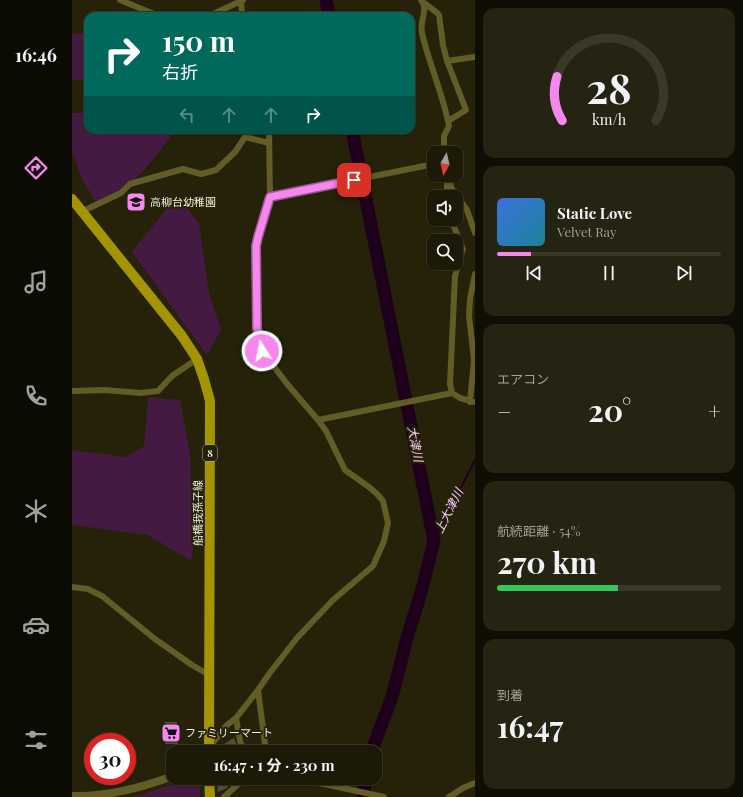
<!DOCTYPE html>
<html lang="ja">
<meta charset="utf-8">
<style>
:root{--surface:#1c1a07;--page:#252311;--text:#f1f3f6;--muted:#a0a19b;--line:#3a3828;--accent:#f688ed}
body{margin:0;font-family:"Playfair Display","Noto Sans JP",serif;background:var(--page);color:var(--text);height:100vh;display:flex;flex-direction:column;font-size:15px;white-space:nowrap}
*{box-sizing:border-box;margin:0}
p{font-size:13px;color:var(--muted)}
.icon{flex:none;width:22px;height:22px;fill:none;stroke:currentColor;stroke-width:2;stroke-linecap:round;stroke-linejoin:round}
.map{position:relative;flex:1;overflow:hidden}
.panel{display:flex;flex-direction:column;gap:8px;padding:8px;background:#0f0e04;width:268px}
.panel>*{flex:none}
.hud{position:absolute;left:12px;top:12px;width:331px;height:122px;border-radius:12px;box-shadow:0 1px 3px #0004,0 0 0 1px var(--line);background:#00695c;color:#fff;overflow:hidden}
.needle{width:26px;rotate:188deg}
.tools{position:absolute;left:355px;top:146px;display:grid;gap:8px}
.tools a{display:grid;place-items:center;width:36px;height:36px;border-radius:8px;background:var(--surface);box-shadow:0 1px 3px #0004,0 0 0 1px var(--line);font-size:20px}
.speed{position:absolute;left:12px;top:733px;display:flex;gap:8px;font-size:20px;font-weight:700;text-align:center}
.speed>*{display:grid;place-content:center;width:52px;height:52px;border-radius:50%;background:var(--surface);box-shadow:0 1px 3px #0004,0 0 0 1px var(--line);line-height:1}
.speed .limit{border:6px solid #d22;background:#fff;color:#111}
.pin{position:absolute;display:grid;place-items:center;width:34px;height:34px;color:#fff;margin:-17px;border-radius:8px;box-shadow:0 2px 6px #0006}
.me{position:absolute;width:44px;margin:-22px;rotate:349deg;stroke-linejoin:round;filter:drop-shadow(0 0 3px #0008)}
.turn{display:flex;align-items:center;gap:14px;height:84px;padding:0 12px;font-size:18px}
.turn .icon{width:52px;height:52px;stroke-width:2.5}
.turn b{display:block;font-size:28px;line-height:34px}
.lanes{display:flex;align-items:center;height:38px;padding:0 12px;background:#0003;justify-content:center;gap:20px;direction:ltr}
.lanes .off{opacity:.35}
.big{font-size:30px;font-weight:700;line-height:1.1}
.panel .tile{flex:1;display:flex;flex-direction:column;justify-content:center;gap:6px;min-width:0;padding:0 14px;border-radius:12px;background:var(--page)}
.panel .dial{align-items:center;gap:0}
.dial svg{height:104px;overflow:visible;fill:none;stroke:var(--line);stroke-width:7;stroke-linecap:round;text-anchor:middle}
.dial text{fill:var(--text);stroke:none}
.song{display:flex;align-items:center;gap:12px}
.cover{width:48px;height:48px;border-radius:6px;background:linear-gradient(135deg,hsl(220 70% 55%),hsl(190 70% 35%))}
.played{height:4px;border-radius:2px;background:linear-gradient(90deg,var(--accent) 15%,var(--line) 15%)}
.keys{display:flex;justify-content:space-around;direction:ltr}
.heat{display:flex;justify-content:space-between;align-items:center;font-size:22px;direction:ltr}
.charge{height:6px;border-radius:3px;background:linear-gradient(90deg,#34c759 54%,var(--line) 0)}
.trip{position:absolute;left:94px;top:745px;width:216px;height:40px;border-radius:12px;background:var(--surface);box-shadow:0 1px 3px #0004,0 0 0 1px var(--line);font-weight:700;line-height:40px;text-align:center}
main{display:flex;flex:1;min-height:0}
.tab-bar{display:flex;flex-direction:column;width:72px;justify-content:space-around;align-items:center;background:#0b0a03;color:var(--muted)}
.tab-bar .icon{width:28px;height:28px}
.tab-bar .selected{color:var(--accent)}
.tab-bar b{font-size:18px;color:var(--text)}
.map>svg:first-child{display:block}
.green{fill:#451a42}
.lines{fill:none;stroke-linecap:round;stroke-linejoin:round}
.stream{stroke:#1e001d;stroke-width:2}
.river{stroke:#1e001d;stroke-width:13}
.building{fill:#535036}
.minor{stroke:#625c26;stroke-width:6}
.tertiary{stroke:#625c26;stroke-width:8}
.primary{stroke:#a49500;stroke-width:10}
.route-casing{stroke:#a0589a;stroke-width:10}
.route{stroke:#f688ed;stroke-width:7}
.labels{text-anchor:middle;stroke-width:4;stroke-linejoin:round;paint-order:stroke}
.shield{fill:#252209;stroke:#b2b19f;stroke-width:1}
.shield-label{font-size:10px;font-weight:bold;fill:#efeedf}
.poi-label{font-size:11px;fill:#efeedf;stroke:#252209;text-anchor:start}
.street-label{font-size:11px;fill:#efeedf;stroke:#252209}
.water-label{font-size:12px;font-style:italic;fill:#fbc9f5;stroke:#252209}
</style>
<main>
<nav class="tab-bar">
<b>16:46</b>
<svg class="icon selected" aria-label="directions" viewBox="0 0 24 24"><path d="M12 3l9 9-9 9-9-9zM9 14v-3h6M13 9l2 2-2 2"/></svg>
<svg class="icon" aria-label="music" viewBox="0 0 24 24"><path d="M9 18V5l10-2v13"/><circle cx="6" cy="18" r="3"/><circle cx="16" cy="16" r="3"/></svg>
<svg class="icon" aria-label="phone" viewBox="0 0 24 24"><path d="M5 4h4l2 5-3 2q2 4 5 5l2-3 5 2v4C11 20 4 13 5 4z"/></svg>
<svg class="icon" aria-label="climate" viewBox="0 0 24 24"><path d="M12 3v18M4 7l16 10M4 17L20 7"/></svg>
<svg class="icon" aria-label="car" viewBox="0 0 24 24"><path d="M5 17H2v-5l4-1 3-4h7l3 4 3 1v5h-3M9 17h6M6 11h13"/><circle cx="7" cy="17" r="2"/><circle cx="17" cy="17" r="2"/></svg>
<svg class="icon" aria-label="filters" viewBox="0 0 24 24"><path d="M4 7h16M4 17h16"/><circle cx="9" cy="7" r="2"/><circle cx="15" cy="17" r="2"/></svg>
</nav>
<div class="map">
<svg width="403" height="797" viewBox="0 0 403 797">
<rect width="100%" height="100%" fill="#252209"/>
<!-- green -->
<path class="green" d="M16 33V80H0V34Z
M0 113H16V130H104L70 173 47 192 24 202 11 181 0 152Z
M96 207 115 208 127 224 137 293 149 330 135 355 60 252Z
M76 397 108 400 118 454 121 549 119 561 76 535 0 525V450L54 457 72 446Z
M121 778H128V797H61Z"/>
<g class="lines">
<!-- stream -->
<path class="stream" d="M362 541 403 460"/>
<!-- river -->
<path class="river" d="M254 0 257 16
M280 130 362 541 350 589 335 638 320 697 299 752
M292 797 293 778"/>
</g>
<!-- building -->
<path class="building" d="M93 722H105L106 744H93Z
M162 738 166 748 164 749 165 752H144L153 747 152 744Z
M159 778H166L156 785 155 788 146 792 145 784Z"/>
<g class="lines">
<!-- minor -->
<path class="minor" d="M48 0 87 16
M169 0 170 16
M349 0C357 9 347 22 350 33 357 64 371 94 377 126L372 136V153
M352 3 364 12 367 15 371 45 375 61 394 110 376 121
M137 16 171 0
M375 61 403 57
M375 177 380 189 395 210 403 233
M198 197 362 164
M375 197V181
M11 211 49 193 58 184 111 169 129 174 144 170 163 152 173 137 197 143
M379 219 391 249 383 276 378 384 380 393 388 398 403 402
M0 391 33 390 69 393 86 391 100 376 125 359
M398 402 402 360 397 316 398 299 403 274
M246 420 380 393
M0 587 16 589 30 596 83 639 120 665 132 672 137 671
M186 690 194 752
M164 718 168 741 172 752
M138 746 155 725 164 718 186 690 197 674 225 638 261 600 301 566 312 541 316 523 311 501 305 494 297 487 273 470 254 431 246 420 216 385 190 351 185 328 184 246 186 237 198 197 197 130
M213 778 252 784 312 797
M152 797 173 778
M377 797 391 788 403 783"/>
<!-- tertiary -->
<path class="tertiary" d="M0 796C34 797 69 788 101 776"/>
<!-- primary -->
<path class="primary" d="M0 199 110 336 125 359 132 379 138 401 137 752
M137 778 138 797"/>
</g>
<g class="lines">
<!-- route casing -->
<g class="route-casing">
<path id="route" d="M190 351 185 328 184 246 186 237 198 197 282 180"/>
</g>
<!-- route -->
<use href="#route" class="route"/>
</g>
<!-- icons -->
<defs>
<g id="school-square" transform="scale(1)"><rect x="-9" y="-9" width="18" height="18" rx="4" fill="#f688ed" stroke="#252209"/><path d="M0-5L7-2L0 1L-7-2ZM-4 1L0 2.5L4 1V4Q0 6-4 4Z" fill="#111"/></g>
<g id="supermarket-square" transform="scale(1)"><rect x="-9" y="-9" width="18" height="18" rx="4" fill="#f688ed" stroke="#252209"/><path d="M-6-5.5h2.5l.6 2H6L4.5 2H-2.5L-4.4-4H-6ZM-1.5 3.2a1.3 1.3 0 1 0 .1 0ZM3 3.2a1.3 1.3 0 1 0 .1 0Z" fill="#111"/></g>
</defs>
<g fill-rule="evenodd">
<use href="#school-square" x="64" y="202"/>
<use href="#supermarket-square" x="99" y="733"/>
</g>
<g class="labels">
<!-- shield labels -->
<rect class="shield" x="131" y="445" width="14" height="16" rx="3"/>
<g class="shield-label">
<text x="138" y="457">8</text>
</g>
<!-- poi labels -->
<g class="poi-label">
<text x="78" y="206">高柳台幼稚園</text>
<text x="113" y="737">ファミリーマート</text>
</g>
<!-- street labels -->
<g class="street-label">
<text transform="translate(126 513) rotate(-90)" y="4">船橋我孫子線</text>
</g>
<!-- water labels -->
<g class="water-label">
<text transform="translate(343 444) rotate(79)" y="4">大津川</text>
<text transform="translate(377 511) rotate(-63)" y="4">上大津川</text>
</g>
</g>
</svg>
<div class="tools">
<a><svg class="needle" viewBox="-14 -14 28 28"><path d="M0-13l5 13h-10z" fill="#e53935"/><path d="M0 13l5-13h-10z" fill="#a0a19b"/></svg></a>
<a><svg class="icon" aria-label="sound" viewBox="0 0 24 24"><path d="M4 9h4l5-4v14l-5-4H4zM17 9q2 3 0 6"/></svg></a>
<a><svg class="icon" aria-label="search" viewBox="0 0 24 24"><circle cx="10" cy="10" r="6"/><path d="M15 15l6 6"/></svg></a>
</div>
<div class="speed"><div class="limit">30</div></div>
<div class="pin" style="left:282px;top:180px;background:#d93025"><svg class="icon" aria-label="arrive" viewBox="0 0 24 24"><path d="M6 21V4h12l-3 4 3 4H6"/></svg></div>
<svg class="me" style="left:190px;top:351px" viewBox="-20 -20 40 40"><circle r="17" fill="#f688ed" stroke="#fff" stroke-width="3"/><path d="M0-11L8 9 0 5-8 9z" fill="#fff"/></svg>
<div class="trip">16:47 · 1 分 · 230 m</div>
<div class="hud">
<div class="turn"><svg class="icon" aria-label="right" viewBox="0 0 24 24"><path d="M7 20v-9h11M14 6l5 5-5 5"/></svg><div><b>150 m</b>右折</div></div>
<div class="lanes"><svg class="icon off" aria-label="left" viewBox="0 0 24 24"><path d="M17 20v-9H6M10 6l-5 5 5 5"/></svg><svg class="icon off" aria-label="ahead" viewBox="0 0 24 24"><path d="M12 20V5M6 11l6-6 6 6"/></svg><svg class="icon off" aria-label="ahead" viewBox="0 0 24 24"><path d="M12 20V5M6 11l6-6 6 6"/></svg><svg class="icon" aria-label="right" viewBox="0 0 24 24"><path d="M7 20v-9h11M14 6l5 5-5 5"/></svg></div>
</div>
</div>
<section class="panel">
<div class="tile dial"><svg viewBox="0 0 100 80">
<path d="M14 69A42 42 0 1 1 86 69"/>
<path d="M14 69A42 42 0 0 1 10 35" stroke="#f688ed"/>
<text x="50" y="56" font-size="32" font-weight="700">28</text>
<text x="50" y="72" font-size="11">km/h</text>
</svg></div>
<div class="tile">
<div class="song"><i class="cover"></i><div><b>Static Love</b><p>Velvet Ray</p></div></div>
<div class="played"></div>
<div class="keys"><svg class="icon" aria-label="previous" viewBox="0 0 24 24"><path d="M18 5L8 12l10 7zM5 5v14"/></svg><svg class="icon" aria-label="pause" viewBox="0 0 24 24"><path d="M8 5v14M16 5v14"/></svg><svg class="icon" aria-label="next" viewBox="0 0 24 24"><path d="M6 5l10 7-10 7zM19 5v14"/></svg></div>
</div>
<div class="tile"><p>エアコン</p>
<div class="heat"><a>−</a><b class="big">20°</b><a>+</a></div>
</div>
<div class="tile"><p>航続距離 · 54%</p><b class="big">270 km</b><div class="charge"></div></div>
<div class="tile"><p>到着</p><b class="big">16:47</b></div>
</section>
</main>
